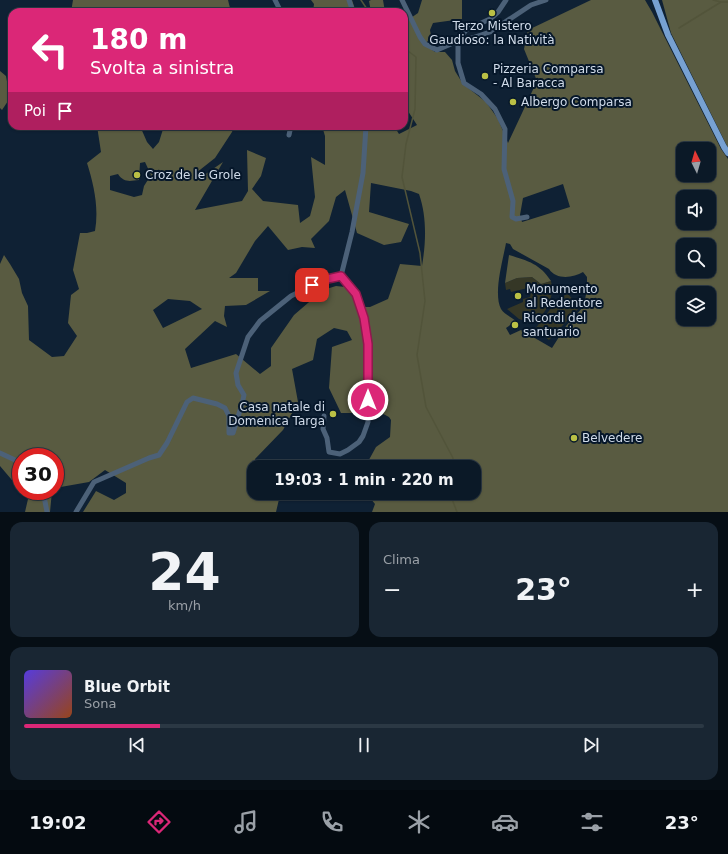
<!DOCTYPE html>
<html lang="it">
<meta charset="utf-8">
<style>
:root{--surface:#0b1927;--page:#192633;--text:#f1f3f6;--muted:#9aa0a7;--line:#2b3844;--accent:#db2777}
body{margin:0;font-family:"DejaVu Sans",sans-serif;background:var(--page);color:var(--text);height:100vh;display:flex;flex-direction:column;font-size:15px;white-space:nowrap}
*{box-sizing:border-box;margin:0}
p{font-size:13px;color:var(--muted)}
.icon{flex:none;width:22px;height:22px;fill:none;stroke:currentColor;stroke-width:2;stroke-linecap:round;stroke-linejoin:round}
.map{position:relative;height:512px;overflow:hidden}
.panel{display:flex;flex-direction:column;gap:10px;padding:10px;background:#060e15;flex:1}
.panel>*{flex:none}
.top-card{position:absolute;left:8px;top:8px;width:400px;height:122px;border-radius:12px;box-shadow:0 1px 3px #0004,0 0 0 1px var(--line);background:#db2777;color:#fff;overflow:hidden}
.needle{width:26px;rotate:355deg}
.fabs{position:absolute;left:676px;top:142px;display:grid;gap:8px}
.fabs a{display:grid;place-items:center;width:40px;height:40px;border-radius:8px;background:var(--surface);box-shadow:0 1px 3px #0004,0 0 0 1px var(--line);font-size:20px}
.speed{position:absolute;left:12px;top:448px;display:flex;gap:8px;font-size:20px;font-weight:700;text-align:center}
.speed>*{display:grid;place-content:center;width:52px;height:52px;border-radius:50%;background:var(--surface);box-shadow:0 1px 3px #0004,0 0 0 1px var(--line);line-height:1}
.speed .limit{border:6px solid #d22;background:#fff;color:#111}
.pin{position:absolute;display:grid;place-items:center;width:34px;height:34px;color:#fff;margin:-17px;border-radius:8px;box-shadow:0 2px 6px #0006}
.me{position:absolute;width:44px;margin:-22px;rotate:0deg;stroke-linejoin:round;filter:drop-shadow(0 0 3px #0008)}
.turn{display:flex;align-items:center;gap:14px;height:84px;padding:0 16px;font-size:18px}
.turn .icon{width:52px;height:52px;stroke-width:2.5}
.turn b{display:block;font-size:28px;line-height:34px}
.then{display:flex;align-items:center;height:38px;padding:0 16px;background:#0003;gap:8px;font-size:15px}
.big{font-size:30px;font-weight:600;line-height:1.1}
.panel .card{flex:1;display:flex;flex-direction:column;justify-content:center;gap:6px;min-width:0;padding:0 14px;border-radius:12px;background:var(--page)}
.panel .dial{align-items:center;gap:0}
.dial b{font-size:52px;line-height:1}
.song{display:flex;align-items:center;gap:12px}
.cover{width:48px;height:48px;border-radius:6px;background:linear-gradient(135deg,hsl(250 70% 55%),hsl(20 70% 35%))}
.played{height:4px;border-radius:2px;background:linear-gradient(90deg,var(--accent) 20%,var(--line) 20%)}
.keys{display:flex;justify-content:space-around;direction:ltr}
.heat{display:flex;justify-content:space-between;align-items:center;font-size:22px;direction:ltr}
.panel .tiles{flex:1;display:grid;gap:10px;grid-template-columns:1fr 1fr}
.card:last-child{grid-column:span 2}
.trip{position:absolute;left:247px;top:460px;width:234px;height:40px;border-radius:12px;background:var(--surface);box-shadow:0 1px 3px #0004,0 0 0 1px var(--line);font-weight:600;line-height:40px;text-align:center}
.dock{display:flex;height:64px;justify-content:space-around;align-items:center;background:#040a10;color:var(--muted)}
.dock .icon{width:28px;height:28px}
.dock .selected{color:var(--accent)}
.dock b{font-size:18px;color:var(--text)}
.map>svg:first-child{display:block}
.green{fill:#353726}
.forest{fill:#595b41;fill-rule:evenodd}
.lines{fill:none;stroke-linecap:round;stroke-linejoin:round}
.stream{stroke:#52543a;stroke-width:1.5}
.minor{stroke:#4c6178;stroke-width:5}
.major{stroke:#77a1d2;stroke-width:6}
.route-casing{stroke:#8e194d;stroke-width:10}
.route{stroke:#db2777;stroke-width:7}
.poi-dot{fill:#bac045;stroke:#06172a;stroke-width:1.5}
.labels{text-anchor:middle;stroke-width:4;stroke-linejoin:round;paint-order:stroke}
.poi-label{font-size:12px;fill:#d0dbe9;stroke:#06172a;text-anchor:start}
</style>
<div class="map">
<svg width="728" height="512" viewBox="0 0 728 512">
<rect width="100%" height="100%" fill="#0f2134"/>
<!-- green -->
<path class="green" d="M532 277 541 284 551 281C555 298 546 315 532 323L519 319 507 309 523 302V299L530 297 531 292 528 288 511 292 510 289 506 290 505 283 517 278Z
M567 293 580 307 549 340 535 329 552 307Z"/>
<!-- forest -->
<path class="forest" d="M73 0H228L231 12H71Z
M311 0H352L356 12H313L314 4Z
M371 0H383L385 12H371L369 1Z
M422 0H462V19L433 23 430 30 431 36 425 45 435 52H445L452 60 455 71 463 84 486 102 498 119 508 143 537 81 524 49 528 30 591 0H645L652 12 721 149 728 159V512H372L375 504 366 493H474V467H365L376 447 390 437 391 420 389 417 366 405 365 417 356 413H341L329 388 332 347 352 340 347 331 334 328 317 339 313 360 292 369 298 402 283 430 255 459 258 467H254V493H282L280 495 276 512H83L96 491 114 500 126 493V483L105 470 89 482 55 488V457H21V491H52L50 512H25L28 499 0 466V264L4 255 10 264 19 279 22 293 28 306 29 340 52 357 64 356 77 336 68 323 71 295 79 289 73 270 80 233H87L95 231C99 208 94 185 87 163L101 152 97 126H140L147 142 153 149 159 142 164 126H234L232 132 215 158 196 173 197 180 223 162 195 210 242 201 248 191 247 150 266 158 261 176 252 189 263 201 298 205 300 223 310 216 315 197 311 157 325 165V136L322 126H394L399 134 417 125 404 105V19L405 22 418 13ZM683 149H709V175H683ZM145 162 151 175 144 186 142 195 134 197 110 190V176L118 174C124 183 130 181 139 180L140 163ZM371 183 411 191 419 194C427 217 426 242 422 266L400 264 388 299 370 307H365L355 288 336 286 323 290 294 315 271 348V366L260 374 236 354 191 368 185 349 215 321 227 327 224 316 225 306 246 305 270 291H258V278H229L236 273 255 241 268 226 288 250 302 247 315 248 311 239 329 221 336 197 345 190 357 233 384 245 401 242 409 224 369 212ZM563 184 570 207 522 222 520 215 523 198ZM683 197H709V223H683ZM506 243 510 244 513 249 549 269C556 280 573 278 583 272L587 277V288L584 306 566 326 552 348 521 330 510 335 506 328 516 321C511 317 504 314 501 309 493 293 503 260 506 243ZM683 245H709V271H683ZM683 293H709V319H683ZM168 299 190 301 202 309 163 328 153 310Z
M662 0H728V148L671 33Z
M0 71 6 76 10 98 2 110 0 108Z
M509 255C529 261 540 264 551 281L541 284 532 277 517 278 505 283Z"/>
<g class="lines">
<!-- stream -->
<path class="stream" d="M361 0 369 12
M713 0 721 2H728
M679 28 721 2
M404 48 416 57 415 109 406 144 402 177 420 253 425 301 417 355 426 407 453 458 452 467
M452 493V499L457 512"/>
<!-- minor -->
<path class="minor" d="M275 0 281 12
M349 0 353 12
M402 0 420 37 425 44 437 50 458 41 472 38 490 32 531 5 546 0
M506 0 498 12 490 19 466 30 458 41V63L464 83 481 94 495 109 505 129 504 169 513 201 512 217 516 219 527 217
M289 135 291 126
M341 276 352 232 363 173 366 126
M324 416 323 429 327 438 329 452 340 454 348 450 359 442 363 436 368 422V343L364 318 357 294 341 276
M0 453 15 460 21 465
M43 491 47 512
M76 512 94 482 149 458 159 455 167 443 187 402 193 398 217 404 225 408 229 416V433H233L242 404 244 395 238 385 236 373 248 337 260 321 291 296 323 280 341 276"/>
<!-- major -->
<path class="major" d="M655 0 668 35 724 147 728 153"/>
</g>
<g class="lines">
<!-- route casing -->
<g class="route-casing">
<path id="route" d="M312 285 323 280 341 276 356 294 364 318 368 344V400"/>
</g>
<!-- route -->
<use href="#route" class="route"/>
</g>
<!-- markers -->
<g class="poi-dot">
<circle cx="492" cy="13" r="4"/>
<circle cx="485" cy="76" r="4"/>
<circle cx="513" cy="102" r="4"/>
<circle cx="137" cy="175" r="4"/>
<circle cx="518" cy="296" r="4"/>
<circle cx="515" cy="325" r="4"/>
<circle cx="333" cy="414" r="4"/>
<circle cx="574" cy="438" r="4"/>
</g>
<g class="labels">
<!-- poi labels -->
<g class="poi-label">
<text x="492" y="30" text-anchor="middle">Terzo Mistero<tspan x="492" dy="14">Gaudioso: la Natività</tspan></text>
<text x="493" y="73">Pizzeria Comparsa<tspan x="493" dy="14">- Al Baracca</tspan></text>
<text x="521" y="106">Albergo Comparsa</text>
<text x="145" y="179">Croz de le Grole</text>
<text x="526" y="293">Monumento<tspan x="526" dy="14">al Redentore</tspan></text>
<text x="523" y="322">Ricordi del<tspan x="523" dy="14">santuario</tspan></text>
<text x="325" y="411" text-anchor="end">Casa natale di<tspan x="325" dy="14">Domenica Targa</tspan></text>
<text x="582" y="442">Belvedere</text>
</g>
</g>
</svg>
<div class="fabs">
<a><svg class="needle" viewBox="-14 -14 28 28"><path d="M0-13l5 13h-10z" fill="#e53935"/><path d="M0 13l5-13h-10z" fill="#9aa0a7"/></svg></a>
<a><svg class="icon" aria-label="sound" viewBox="0 0 24 24"><path d="M4 9h4l5-4v14l-5-4H4zM17 9q2 3 0 6"/></svg></a>
<a><svg class="icon" aria-label="search" viewBox="0 0 24 24"><circle cx="10" cy="10" r="6"/><path d="M15 15l6 6"/></svg></a>
<a><svg class="icon" aria-label="layers" viewBox="0 0 24 24"><path d="M12 4l9 5-9 5-9-5zM3 14l9 5 9-5"/></svg></a>
</div>
<div class="speed"><div class="limit">30</div></div>
<div class="pin" style="left:312px;top:285px;background:#d93025"><svg class="icon" aria-label="arrive" viewBox="0 0 24 24"><path d="M6 21V4h12l-3 4 3 4H6"/></svg></div>
<svg class="me" style="left:368px;top:400px" viewBox="-20 -20 40 40"><circle r="17" fill="#db2777" stroke="#fff" stroke-width="3"/><path d="M0-11L8 9 0 5-8 9z" fill="#fff"/></svg>
<div class="trip">19:03 · 1 min · 220 m</div>
<div class="top-card">
<div class="turn"><svg class="icon" aria-label="left" viewBox="0 0 24 24"><path d="M17 20v-9H6M10 6l-5 5 5 5"/></svg><div><b>180 m</b>Svolta a sinistra</div></div>
<div class="then">Poi<svg class="icon" aria-label="arrive" viewBox="0 0 24 24"><path d="M6 21V4h12l-3 4 3 4H6"/></svg></div>
</div>
</div>
<section class="panel">
<div class="tiles">
<div class="card dial"><b>24</b><p>km/h</p></div>
<div class="card"><p>Clima</p>
<div class="heat"><a>−</a><b class="big">23°</b><a>+</a></div>
</div>
<div class="card">
<div class="song"><i class="cover"></i><div><b>Blue Orbit</b><p>Sona</p></div></div>
<div class="played"></div>
<div class="keys"><svg class="icon" aria-label="previous" viewBox="0 0 24 24"><path d="M18 5L8 12l10 7zM5 5v14"/></svg><svg class="icon" aria-label="pause" viewBox="0 0 24 24"><path d="M8 5v14M16 5v14"/></svg><svg class="icon" aria-label="next" viewBox="0 0 24 24"><path d="M6 5l10 7-10 7zM19 5v14"/></svg></div>
</div>
</div>
</section>
<nav class="dock">
<b>19:02</b>
<svg class="icon selected" aria-label="directions" viewBox="0 0 24 24"><path d="M12 3l9 9-9 9-9-9zM9 14v-3h6M13 9l2 2-2 2"/></svg>
<svg class="icon" aria-label="music" viewBox="0 0 24 24"><path d="M9 18V5l10-2v13"/><circle cx="6" cy="18" r="3"/><circle cx="16" cy="16" r="3"/></svg>
<svg class="icon" aria-label="phone" viewBox="0 0 24 24"><path d="M5 4h4l2 5-3 2q2 4 5 5l2-3 5 2v4C11 20 4 13 5 4z"/></svg>
<svg class="icon" aria-label="climate" viewBox="0 0 24 24"><path d="M12 3v18M4 7l16 10M4 17L20 7"/></svg>
<svg class="icon" aria-label="car" viewBox="0 0 24 24"><path d="M5 17H2v-5l4-1 3-4h7l3 4 3 1v5h-3M9 17h6M6 11h13"/><circle cx="7" cy="17" r="2"/><circle cx="17" cy="17" r="2"/></svg>
<svg class="icon" aria-label="filters" viewBox="0 0 24 24"><path d="M4 7h16M4 17h16"/><circle cx="9" cy="7" r="2"/><circle cx="15" cy="17" r="2"/></svg>
<b>23°</b>
</nav>
